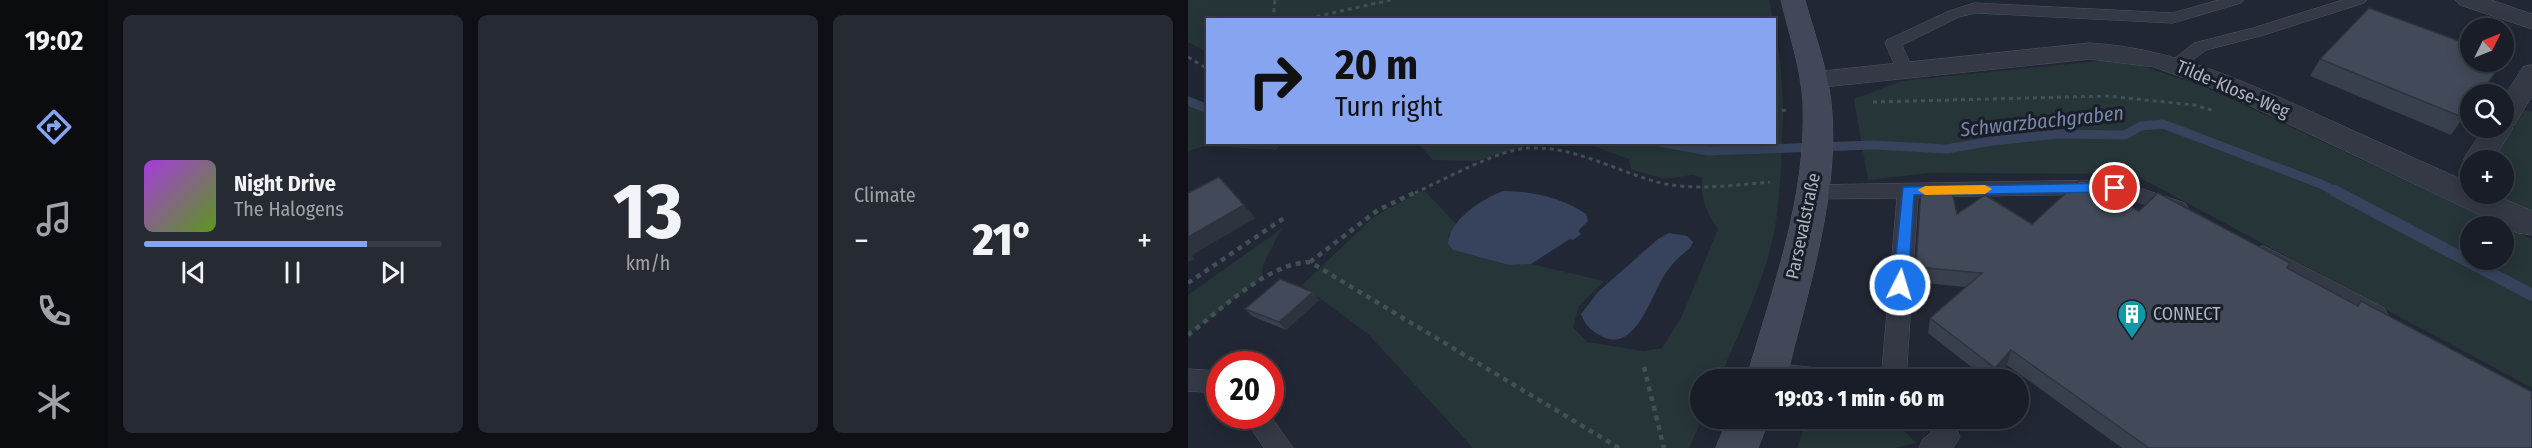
<!DOCTYPE html>
<meta charset="utf-8">
<style>
:root{--surface:#191d27;--page:#262a33;--text:#f1f3f6;--muted:#9fa2a7;--line:#373b44;--accent:#86a4ef}
body{margin:0;font-family:"Fira Sans Condensed",sans-serif;background:var(--page);color:var(--text);height:100vh;display:flex;flex-direction:column;font-size:22px;white-space:nowrap}
*{box-sizing:border-box;margin:0}
p{font-size:20px;color:var(--muted)}
.icon{flex:none;width:33px;height:33px;fill:none;stroke:currentColor;stroke-width:2;stroke-linecap:round;stroke-linejoin:round}
.map{position:relative;flex:1;overflow:hidden}
.panel{display:flex;flex-direction:column;gap:15px;padding:15px;background:#0e1015;width:1080px}
.panel>*{flex:none}
.guide{position:absolute;left:18px;top:18px;width:570px;height:126px;border-radius:0px;box-shadow:0 3px 15px #0003,0 0 0 2px var(--line);background:#86a4ef;color:#111;overflow:hidden}
.needle{width:39px;rotate:47deg}
.controls{position:absolute;left:1272px;top:18px;display:grid;gap:12px}
.controls a{display:grid;place-items:center;width:54px;height:54px;border-radius:50%;background:var(--surface);box-shadow:0 3px 15px #0003,0 0 0 2px var(--line);font-size:30px}
.speed{position:absolute;left:18px;top:351px;display:flex;gap:12px;font-size:30px;font-weight:700;text-align:center}
.speed>*{display:grid;place-content:center;width:78px;height:78px;border-radius:50%;background:var(--surface);box-shadow:0 3px 15px #0003,0 0 0 2px var(--line);line-height:1}
.speed .limit{border:9px solid #d22;background:#fff;color:#111}
.pin{position:absolute;display:grid;place-items:center;width:51px;height:51px;color:#fff;margin:-26px;border:3px solid #fff;border-radius:50%;box-shadow:0 2px 6px #0007}
.me{position:absolute;width:66px;margin:-33px;rotate:5deg;stroke-linejoin:round;filter:drop-shadow(0 0 4px #0008)}
.turn{display:flex;align-items:center;gap:21px;height:126px;padding:0 30px;font-size:27px}
.turn .icon{width:78px;height:78px;stroke-width:2.5}
.turn b{display:block;font-size:42px;line-height:51px}
.big{font-size:45px;font-weight:800;line-height:1.1}
.panel .tile{flex:1;display:flex;flex-direction:column;justify-content:center;gap:9px;min-width:0;padding:0 21px;border-radius:9px;background:var(--page)}
.panel .dial{align-items:center;gap:0}
.dial b{font-size:78px;line-height:1}
.song{display:flex;align-items:center;gap:18px}
.cover{width:72px;height:72px;border-radius:9px;background:linear-gradient(135deg,hsl(280 70% 55%),hsl(90 70% 35%))}
.played{height:6px;border-radius:3px;background:linear-gradient(90deg,var(--accent) 75%,var(--line) 75%)}
.keys{display:flex;justify-content:space-around;direction:ltr}
.heat{display:flex;justify-content:space-between;align-items:center;font-size:33px;direction:ltr}
.panel .tiles{flex:1;display:grid;gap:15px;grid-template-columns:repeat(3,1fr)}
.trip{position:absolute;left:502px;top:369px;width:339px;height:60px;border-radius:30px;background:var(--surface);box-shadow:0 3px 15px #0003,0 0 0 2px var(--line);font-weight:800;line-height:60px;text-align:center}
main{display:flex;flex:1;min-height:0}
.dock{display:flex;flex-direction:column;width:108px;justify-content:space-around;align-items:center;background:#0a0c10;color:var(--muted)}
.dock .icon{width:42px;height:42px}
.dock .active{color:var(--accent)}
.dock b{font-size:27px;color:var(--text)}
.map>svg:first-child{display:block}
.green{fill:#253538;fill-rule:evenodd}
.water{fill:#37435c}
.lines{fill:none;stroke-linecap:round;stroke-linejoin:round}
.stream-far1{stroke:#37435c;stroke-width:9}
.stream{stroke:#37435c;stroke-width:12}
.lane-casing{stroke:#4e5460;stroke-width:1}
.street-casing{stroke:#4e5460;stroke-width:1}
.secondary-casing{stroke:#4e5460;stroke-width:1}
.path-far1{stroke:#425055;stroke-width:3;stroke-dasharray:4 4;stroke-linecap:butt}
.path{stroke:#425055;stroke-width:4.5;stroke-dasharray:5 5;stroke-linecap:butt}
.lane{fill:#343945;fill-rule:evenodd}
.street{fill:#343945;fill-rule:evenodd}
.secondary{fill:#424857;fill-rule:evenodd}
.wall{fill:#39404d}
.shaded-wall{fill:#2e343e}
.building{fill:#424a59;stroke:#2e343e;stroke-width:1.5}
.route{fill:#1a73e8;stroke:#114b97;stroke-width:1.5}
.slow{fill:#f59e0b}
.labels{text-anchor:middle;stroke-width:6;stroke-linejoin:round;paint-order:stroke}
.street-label{font-size:18px;fill:#aeb4c2;stroke:#191e29}
.poi-label{font-size:18px;fill:#aeb4c2;stroke:#191e29;text-anchor:start}
.water-label{font-size:20px;font-style:italic;fill:#7888a9;stroke:#191e29}
</style>
<main>
<nav class="dock">
<b>19:02</b>
<svg class="icon active" aria-label="directions" viewBox="0 0 24 24"><path d="M12 3l9 9-9 9-9-9zM9 14v-3h6M13 9l2 2-2 2"/></svg>
<svg class="icon" aria-label="music" viewBox="0 0 24 24"><path d="M9 18V5l10-2v13"/><circle cx="6" cy="18" r="3"/><circle cx="16" cy="16" r="3"/></svg>
<svg class="icon" aria-label="phone" viewBox="0 0 24 24"><path d="M5 4h4l2 5-3 2q2 4 5 5l2-3 5 2v4C11 20 4 13 5 4z"/></svg>
<svg class="icon" aria-label="climate" viewBox="0 0 24 24"><path d="M12 3v18M4 7l16 10M4 17L20 7"/></svg>
</nav>
<section class="panel">
<div class="tiles">
<div class="tile">
<div class="song"><i class="cover"></i><div><b>Night Drive</b><p>The Halogens</p></div></div>
<div class="played"></div>
<div class="keys"><svg class="icon" aria-label="previous" viewBox="0 0 24 24"><path d="M18 5L8 12l10 7zM5 5v14"/></svg><svg class="icon" aria-label="pause" viewBox="0 0 24 24"><path d="M8 5v14M16 5v14"/></svg><svg class="icon" aria-label="next" viewBox="0 0 24 24"><path d="M6 5l10 7-10 7zM19 5v14"/></svg></div>
</div>
<div class="tile dial"><b>13</b><p>km/h</p></div>
<div class="tile"><p>Climate</p>
<div class="heat"><a>−</a><b class="big">21°</b><a>+</a></div>
</div>
</div>
</section>
<div class="map">
<svg width="1344" height="448" viewBox="0 0 1344 448">
<rect width="100%" height="100%" fill="#212734"/>
<!-- green -->
<path class="green" d="M0 0H581L585 19 20 20 19 52 0 42Z
M587 26C596 77 596 115 593 166 591 198 589 230 579 261 566 302 548 340 531 379L513 380 514 419 501 448H285L180 334 114 285 187 216 236 190 269 225 260 236 265 250 321 265 343 264 416 281 391 306 385 327 399 342 455 351 474 348 493 318 530 229C518 212 512 197 514 177L504 175 476 179 443 169 441 159 396 143 586 142Z
M919 60 949 64 1017 87 1344 239V388L945 174 740 173 680 180 666 99 713 81ZM1282 226H1316V260H1282Z
M0 105 19 113 20 142 95 143 87 150 17 146 0 151Z
M1329 107 1344 112V219L1308 201 1302 194H1316V160H1300Z
M229 143H347L288 161 245 160Z
M94 228 75 265 74 278 0 335V295Z
M619 419H705L728 443 706 448H609Z"/>
<!-- water -->
<path class="water" d="M315 191C343 191 375 198 398 214L400 221 390 231 393 234 385 240 382 239 343 264 321 265 265 250 260 244C262 219 294 199 315 191Z
M481 233 499 236 505 242 503 247C495 254 486 261 480 270 464 290 450 353 415 337 404 331 398 327 393 314L410 292 470 239Z"/>
<g class="lines">
<!-- stream-far1 -->
<path class="stream-far1" d="M0 101 20 109
M472 142 520 151 685 145 759 149 804 141 871 134 937 135 953 126 975 124 1133 184 1150 193"/>
<!-- stream -->
<path class="stream" d="M1147 191 1344 295"/>
<!-- lane casing -->
<g class="lane-casing">
<path id="lane" d="M1031 0H1056L1053 3 985 23 787 13 771 17 714 45 725 70 723 74H711L709 70 697 43 699 40 761 11 786 3 984 13Z
M1155 0H1179L1176 3 1076 35 1018 50 995 67 989 68 981 63 1006 43 1065 28Z
M927 180 997 203 1000 208 997 213 990 215 926 194 730 197 718 380H693L709 198 625 199 618 197 615 192 618 187 625 185Z
M1076 246 1196 308 1200 315 1196 322 1188 325 1180 322 1068 260 1065 254 1068 248Z
M581 363 640 369 649 372 652 380H571L569 374 572 366Z
M0 369 32 371V393L0 391Z
M82 415 105 448H76L55 416Z
M735 418H763L772 437 765 448H731L735 439 743 433Z"/>
</g>
<!-- street casing -->
<g class="street-casing">
<path id="street" d="M1268 0H1303L1344 14V29L1272 5Z
M902 43C983 48 1051 79 1124 112 1177 136 1230 160 1282 183V194H1305L1344 211V235L1330 233 1027 89 966 67 902 59 626 88 616 86 612 80 616 74 626 72Z
M1344 65V96L1326 125 1323 126 1325 128 1305 160H1282V168L1279 167 1275 160 1296 128H1316V97L1335 67Z"/>
</g>
<!-- secondary casing -->
<g class="secondary-casing">
<path id="secondary" d="M593 0H617C626 33 639 67 643 102 653 192 619 292 598 380H558C584 290 619 197 615 103 613 68 601 34 593 0Z
M541 418H582L570 448H528Z"/>
</g>
<!-- path-far1 -->
<path class="path-far1" d="M85 20 87 0
M113 20 203 0
M0 57 20 69
M685 102 919 96 1006 105 1027 111
M586 112 598 110
M227 193C255 180 311 149 341 148 388 146 429 172 473 183 508 191 547 185 582 182"/>
<!-- path -->
<path class="path" d="M122 262 190 210 230 191
M0 283 96 218
M0 335C33 310 79 263 122 262L431 448
M456 367 476 448"/>
<!-- lane -->
<use href="#lane" class="lane"/>
<!-- street -->
<use href="#street" class="street"/>
<!-- secondary -->
<use href="#secondary" class="secondary"/>
</g>
<!-- wall -->
<path class="wall" d="M1132 59 1282 108 1263 135 1122 76Z
M733 189 769 214 844 224 951 211 1099 268 1170 305 1173 301 1343 398 1344 448H934L819 365 806 380H800L740 333 742 318 777 287 727 282Z
M125 292 131 300 98 330 64 316 57 309Z"/>
<!-- shaded-wall -->
<path class="shaded-wall" d="M56 205 68 218 4 255 7 259 0 262V237Z
M125 292 131 300 98 330 91 322Z
M823 350 819 365 806 380H804L807 368Z"/>
<!-- building -->
<path class="building" d="M1181 8 1282 45V62H1315L1292 94H1282V108L1276 118 1132 59Z
M31 177 56 205 0 237V193Z
M891 181H897L951 211 970 193 1102 263 1099 268 1170 306 1173 301 1344 392 1343 398H1344V448H961L823 350 807 368 742 318 794 273 728 267 733 189 764 191 769 214 797 195 844 224Z
M92 279 125 292 91 322 57 309Z"/>
<!-- route -->
<path class="route" d="M927 183 934 188 927 192 726 195 720 285 718 289H707L705 285 715 187Z"/>
<!-- slow -->
<path class="slow" d="M797 185 804 189 797 194 737 195 730 190 737 186Z"/>
<!-- icons -->
<defs>
<g id="building-pin" transform="scale(1.5)"><path d="M0 17L-7.5 6A9.5 9.5 0 1 1 7.5 6Z" fill="#0f9aa8" stroke="#191e29"/><path d="M-4-6H4V6H1V3H-1V6H-4ZM-2.5-4.3h1.7v1.8h-1.7ZM.8-4.3h1.7v1.8H.8ZM-2.5-1h1.7V.8h-1.7ZM.8-1h1.7V.8H.8Z" fill="#fff"/></g>
</defs>
<g fill-rule="evenodd">
<use href="#building-pin" x="944" y="314"/>
</g>
<g class="labels">
<!-- street labels -->
<g class="street-label">
<text transform="translate(1045 89) rotate(23)" y="6">Tilde-Klose-Weg</text>
<text transform="translate(615 226) rotate(-78)" y="6">Parsevalstraße</text>
</g>
<!-- poi labels -->
<g class="poi-label">
<text x="965" y="320">CONNECT</text>
</g>
<!-- water labels -->
<g class="water-label">
<text transform="translate(854 121) rotate(-6)" y="7">Schwarzbachgraben</text>
</g>
</g>
</svg>
<div class="controls">
<a><svg class="needle" viewBox="-14 -14 28 28"><path d="M0-13l5 13h-10z" fill="#e53935"/><path d="M0 13l5-13h-10z" fill="#9fa2a7"/></svg></a>
<a><svg class="icon" aria-label="search" viewBox="0 0 24 24"><circle cx="10" cy="10" r="6"/><path d="M15 15l6 6"/></svg></a>
<a>+</a>
<a>−</a>
</div>
<div class="speed"><div class="limit">20</div></div>
<div class="pin" style="left:927px;top:188px;background:#d93025"><svg class="icon" aria-label="arrive" viewBox="0 0 24 24"><path d="M6 21V4h12l-3 4 3 4H6"/></svg></div>
<svg class="me" style="left:712px;top:285px" viewBox="-20 -20 40 40"><circle r="17" fill="#1a73e8" stroke="#fff" stroke-width="3"/><path d="M0-11L8 9 0 5-8 9z" fill="#fff"/></svg>
<div class="trip">19:03 · 1 min · 60 m</div>
<div class="guide">
<div class="turn"><svg class="icon" aria-label="right" viewBox="0 0 24 24"><path d="M7 20v-9h11M14 6l5 5-5 5"/></svg><div><b>20 m</b>Turn right</div></div>
</div>
</div>
</main>
